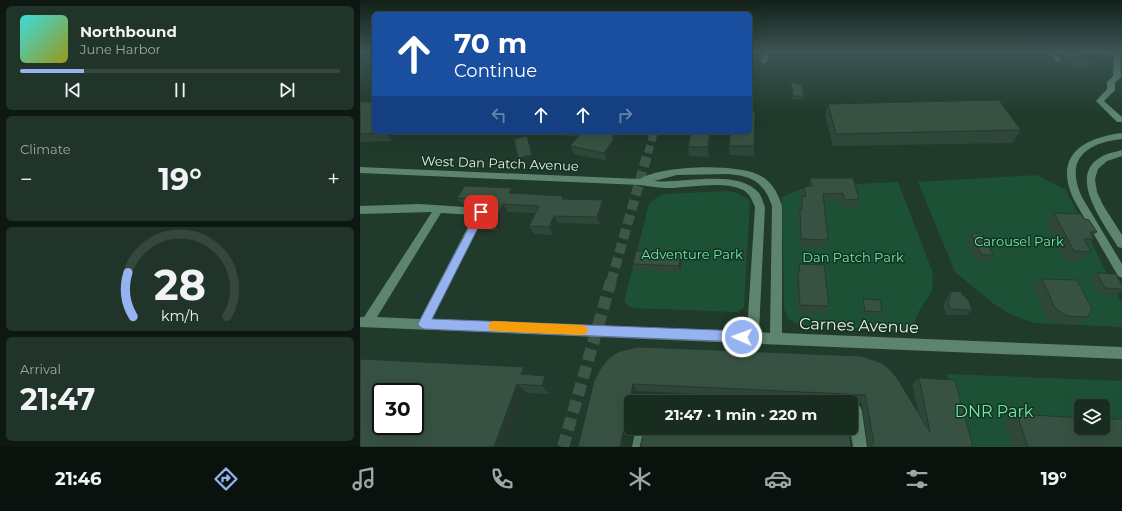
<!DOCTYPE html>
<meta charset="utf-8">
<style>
:root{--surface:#182c20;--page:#213429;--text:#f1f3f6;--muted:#9fa7a5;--line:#36483e;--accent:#95b2f1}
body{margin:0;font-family:Montserrat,sans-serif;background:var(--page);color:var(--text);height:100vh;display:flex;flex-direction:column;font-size:15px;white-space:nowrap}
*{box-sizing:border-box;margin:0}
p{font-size:13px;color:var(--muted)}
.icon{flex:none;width:22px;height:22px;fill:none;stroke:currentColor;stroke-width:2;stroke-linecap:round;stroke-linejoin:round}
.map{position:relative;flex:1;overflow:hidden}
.drawer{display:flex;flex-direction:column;gap:6px;padding:6px;background:#0d1812;width:360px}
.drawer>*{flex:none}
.hud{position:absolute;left:12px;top:12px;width:380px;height:122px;border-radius:6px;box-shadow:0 4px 16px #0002,0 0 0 1px var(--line);background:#1a4fa0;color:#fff;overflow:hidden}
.controls{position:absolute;left:714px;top:399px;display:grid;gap:8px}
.controls a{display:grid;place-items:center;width:36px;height:36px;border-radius:6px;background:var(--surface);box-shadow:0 4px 16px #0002,0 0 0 1px var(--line);font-size:20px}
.speed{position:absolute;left:12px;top:383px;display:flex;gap:8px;font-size:20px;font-weight:700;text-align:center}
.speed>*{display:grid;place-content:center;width:52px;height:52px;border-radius:50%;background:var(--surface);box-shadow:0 4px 16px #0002,0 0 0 1px var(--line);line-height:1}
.speed .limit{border:2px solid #111;border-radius:6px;background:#fff;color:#111}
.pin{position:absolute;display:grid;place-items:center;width:34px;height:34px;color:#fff;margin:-17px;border-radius:8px;box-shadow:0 2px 6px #0006}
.me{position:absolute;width:44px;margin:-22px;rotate:272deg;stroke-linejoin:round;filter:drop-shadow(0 0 3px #0008)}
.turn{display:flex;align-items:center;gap:14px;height:84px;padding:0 16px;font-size:18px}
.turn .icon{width:52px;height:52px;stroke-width:2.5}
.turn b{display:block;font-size:28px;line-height:34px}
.lanes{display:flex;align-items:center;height:38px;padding:0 16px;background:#0003;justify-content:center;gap:20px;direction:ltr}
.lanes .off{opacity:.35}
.big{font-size:30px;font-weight:700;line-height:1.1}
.drawer .widget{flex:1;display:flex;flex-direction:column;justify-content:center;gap:6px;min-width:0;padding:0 14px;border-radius:6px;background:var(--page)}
.drawer .dial{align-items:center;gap:0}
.dial svg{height:104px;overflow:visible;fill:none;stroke:var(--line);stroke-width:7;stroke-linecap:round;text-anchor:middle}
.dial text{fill:var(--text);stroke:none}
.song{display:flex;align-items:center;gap:12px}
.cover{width:48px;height:48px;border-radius:6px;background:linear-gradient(135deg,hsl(180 70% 55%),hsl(60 70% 35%))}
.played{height:4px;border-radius:2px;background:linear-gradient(90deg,var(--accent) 20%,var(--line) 20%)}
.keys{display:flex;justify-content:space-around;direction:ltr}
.heat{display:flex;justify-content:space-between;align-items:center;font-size:22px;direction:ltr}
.trip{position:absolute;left:264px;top:395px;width:234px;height:40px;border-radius:6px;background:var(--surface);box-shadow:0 4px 16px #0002,0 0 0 1px var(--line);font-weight:700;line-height:40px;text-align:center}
.menu{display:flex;height:64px;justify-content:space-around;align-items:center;background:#0a120d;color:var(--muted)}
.menu .icon{width:28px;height:28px}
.menu .on{color:var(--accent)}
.menu b{font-size:18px;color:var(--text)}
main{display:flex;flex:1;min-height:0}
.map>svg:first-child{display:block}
.green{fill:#1d5136;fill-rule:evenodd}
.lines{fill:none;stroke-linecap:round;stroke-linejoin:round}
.minor-tunnel-far2{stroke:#3d5648;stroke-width:8;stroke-dasharray:8 4;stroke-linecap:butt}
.minor-tunnel-far1{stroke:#3d5648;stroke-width:10;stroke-dasharray:10 5;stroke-linecap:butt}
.minor-tunnel{stroke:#3d5648;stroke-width:12;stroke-dasharray:12 6;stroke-linecap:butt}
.minor{fill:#5d846d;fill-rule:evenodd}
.wall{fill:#2f4739}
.shaded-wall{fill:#26392e}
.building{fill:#375242;stroke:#26392e;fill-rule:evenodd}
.route{fill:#95b2f1;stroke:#61749d}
.slow{fill:#f59e0b}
.labels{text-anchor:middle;stroke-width:3;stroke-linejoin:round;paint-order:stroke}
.street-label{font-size:13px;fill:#e3f3e9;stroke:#163022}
.park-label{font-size:13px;fill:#69efa9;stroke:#163022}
.near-street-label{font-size:16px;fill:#e3f3e9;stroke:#163022}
.near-park-label{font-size:16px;fill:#69efa9;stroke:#163022}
</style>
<main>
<section class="drawer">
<div class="widget">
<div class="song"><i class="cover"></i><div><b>Northbound</b><p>June Harbor</p></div></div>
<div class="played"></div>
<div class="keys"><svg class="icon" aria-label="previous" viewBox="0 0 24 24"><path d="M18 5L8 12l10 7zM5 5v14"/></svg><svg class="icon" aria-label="pause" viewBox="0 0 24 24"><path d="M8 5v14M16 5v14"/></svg><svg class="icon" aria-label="next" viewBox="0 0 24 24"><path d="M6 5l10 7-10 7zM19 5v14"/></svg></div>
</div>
<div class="widget"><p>Climate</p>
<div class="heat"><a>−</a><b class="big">19°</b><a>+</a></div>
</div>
<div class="widget dial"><svg viewBox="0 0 100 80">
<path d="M14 69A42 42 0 1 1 86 69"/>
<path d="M14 69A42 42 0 0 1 10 35" stroke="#95b2f1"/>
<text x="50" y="56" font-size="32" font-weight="700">28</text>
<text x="50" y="72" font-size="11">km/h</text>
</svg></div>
<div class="widget"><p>Arrival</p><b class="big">21:47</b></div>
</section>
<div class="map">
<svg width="762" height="447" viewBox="0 0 762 447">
<rect width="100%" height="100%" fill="#203a2b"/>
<!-- green -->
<path class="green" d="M677 175 706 190 762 304V327L675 323 650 314 634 304 595 272 558 182Z
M538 182 573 273 572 291 559 311 551 331 440 325 429 319 424 309 422 197 448 186Z
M367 191 377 193 390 200 384 307 377 312 272 308 264 302 289 204 293 200 304 194Z
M587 374 762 381V447H607ZM721 406H743V428H721Z"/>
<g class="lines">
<!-- minor-tunnel-far2 -->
<path class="minor-tunnel-far2" d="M288 153 294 132"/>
<!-- minor-tunnel-far1 -->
<path class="minor-tunnel-far1" d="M251 282 288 152"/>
<!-- minor-tunnel -->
<path class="minor-tunnel" d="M203 447 251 281"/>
<!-- minor -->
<path class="minor" d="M403 52H409L407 62 404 64 401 62Z
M688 52H695L702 61 697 62Z
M731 52H762V57L760 58 761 77 755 83V90L744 101 762 117V122H757L736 101 747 89V82L753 76 754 57 756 55 734 54Z
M762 133V139C724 143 704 161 723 199L762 264V278L758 276 714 200C693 156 722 138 762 133Z
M762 150V156L747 161 738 169 735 179 737 192 743 205 762 235V248L758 247C745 225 706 176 741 157 747 153 756 152 762 150Z
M0 167 280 179C302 165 379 163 401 176 413 183 418 194 422 206V333L762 347V359L0 327V317H4L72 212 0 214V206L59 204 121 208 124 209 126 212 72 319 387 332 395 207C392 200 390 194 383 190 363 180 329 188 308 188 299 188 289 186 280 185L0 173ZM368 174C392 176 404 182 412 206L410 333 399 332 405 207C403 203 402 197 399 193 378 168 322 184 294 181L317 175ZM81 213 114 215 60 319 17 317Z
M491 404 500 406 502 411 507 447H493L490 428Z
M276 428H290L286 447H272Z"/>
</g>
<!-- wall -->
<path class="wall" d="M426 52H456V55H426Z
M698 52H720L733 65 730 68H713Z
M431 82 444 96V99H433L430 85Z
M0 102 14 132H38L32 141 0 142Z
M468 104 661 130 653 143 473 146 465 116Z
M395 111 394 156 369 155V146Z
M192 132H257L259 140 256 144 257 146 247 161 214 154 210 146 218 136 193 135Z
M331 132H352L349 157 329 156 328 147Z
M450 178 499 199 496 207H483L481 201H464L468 240 466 248 440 247 438 217 440 210V204L442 196H443V195L444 187H449Z
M155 194 204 199 246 208 240 224 198 223 193 235 174 234 169 226 175 213 148 212 138 230H122L117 222 126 207 103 205 97 198Z
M694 213 724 219 737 232 732 236 734 239 728 246 731 252 721 261 705 260 686 222Z
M611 234 633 255 628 261H617L607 240Z
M321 253 322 259 320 272 275 270 273 264Z
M439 264 469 306 466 314 438 313 436 280Z
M737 273 762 285V291L757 295 738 294 730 279Z
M682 279 728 317 717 325 697 323 686 316 673 287Z
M590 292 602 295 606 299 612 310 607 315H586L583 304 585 302V300L586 298Z
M503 299 522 312 521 315 503 314 502 302Z
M501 356 558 412 552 384 559 378 613 447H508L501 402 277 391 234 381Z
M172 375 185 376 194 384 190 394 167 393 148 447H0Z
M657 414 762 447H652L644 422Z"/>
<!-- shaded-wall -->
<path class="shaded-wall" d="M26 132H38L32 141 26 133Z
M256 132 259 140 256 144 257 146 247 161 244 153 252 138Z
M350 132H352L349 157 348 147Z
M167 136 170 143 175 161 162 165 158 158Z
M152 188 156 196 149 193Z
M243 200 246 208 240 224 237 217Z
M143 204 148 212 138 230 133 223Z
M194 216 198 223 193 235 189 227Z
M321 253 322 259 320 272 319 266Z
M164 367 173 376 161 374Z
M185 376 194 384 190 394 182 386Z
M157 384 167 393 148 447H134Z
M273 384 277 391 275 402H271V421L266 447H260Z"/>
<!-- building -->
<path class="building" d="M703 52H720L733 65H715Z
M431 82 442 85 444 96H433Z
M639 100 661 130 476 134 468 104Z
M0 102H14V132H26V133L0 134Z
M390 111H395L394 146H369L370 132H390Z
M222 132H256L252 138H255L244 153 210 146Z
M331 132H350L348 147H328Z
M167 136 172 155 158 158 154 139Z
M450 178H493L499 199 485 200 483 193 463 194 468 240 441 239 440 210H442V196L446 197 444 187 452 186Z
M105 186 152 188 149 193 203 196 202 199 243 200 237 217 194 216 189 227 169 226 179 206 143 204 133 223 117 222 130 200 97 198Z
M694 213 721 214 724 219 729 220 737 232H730L734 239H724L731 252 714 251Z
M622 233 633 255H622L611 234Z
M276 251 321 253 319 266 273 264Z
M439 264 464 265 469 306 440 305 438 271H440Z
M737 273 756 274 762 285V289L745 288Z
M682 279 717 280 732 309 728 317 707 316 695 308Z
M601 291 602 295H605L606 299H608L612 310 590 309 587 298 590 299 589 295H591L590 292Z
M503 299 520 300 522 312 505 311Z
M280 347 501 356 522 363 530 370 537 378 570 432 559 378 595 380 613 447H512V444L514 442 505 395 273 384 260 447H218L234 381 241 368 249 358 258 352 268 349Z
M0 359 164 367 161 374 185 376 182 386 157 384 134 447H0ZM21 392H55V426H21Z
M657 414 721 418V428H743V419H762V447H668Z
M285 428H489L491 447H280Z"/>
<!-- sky -->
<linearGradient id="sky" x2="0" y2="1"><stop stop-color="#122018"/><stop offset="0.45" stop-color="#3c5555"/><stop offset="1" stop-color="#3c5555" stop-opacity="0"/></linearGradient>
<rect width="762" height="115" fill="url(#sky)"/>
<!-- route -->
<path class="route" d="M121 209 126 212 72 319 382 331 386 333 387 337 386 340 382 342 64 329 60 327 58 324 60 320 118 210Z"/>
<!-- slow -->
<path class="slow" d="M133 321 222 325 226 326 228 330 226 334 222 335 133 331 130 330 128 326 130 323Z"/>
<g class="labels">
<!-- street labels -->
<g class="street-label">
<text transform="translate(140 163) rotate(2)" y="5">West Dan Patch Avenue</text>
</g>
<!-- park labels -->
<g class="park-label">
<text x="659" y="246">Carousel Park</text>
<text x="332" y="259">Adventure Park</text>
<text x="493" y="262">Dan Patch Park</text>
</g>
<!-- near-street labels -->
<g class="near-street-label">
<text transform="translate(499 325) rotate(2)" y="6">Carnes Avenue</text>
</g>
<!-- near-park labels -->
<g class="near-park-label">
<text x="634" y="417">DNR Park</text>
</g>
</g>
</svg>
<div class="controls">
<a><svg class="icon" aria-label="layers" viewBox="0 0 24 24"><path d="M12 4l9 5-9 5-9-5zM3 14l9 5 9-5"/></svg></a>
</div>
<div class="speed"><div class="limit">30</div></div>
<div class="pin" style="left:121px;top:212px;background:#d93025"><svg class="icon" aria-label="arrive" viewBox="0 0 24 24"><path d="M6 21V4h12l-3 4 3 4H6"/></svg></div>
<svg class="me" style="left:382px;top:337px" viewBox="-20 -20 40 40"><circle r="17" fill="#95b2f1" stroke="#fff" stroke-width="3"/><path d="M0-11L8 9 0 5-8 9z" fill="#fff"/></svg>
<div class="trip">21:47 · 1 min · 220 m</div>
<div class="hud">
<div class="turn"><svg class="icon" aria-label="ahead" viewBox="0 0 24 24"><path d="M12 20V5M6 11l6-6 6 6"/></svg><div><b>70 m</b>Continue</div></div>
<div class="lanes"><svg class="icon off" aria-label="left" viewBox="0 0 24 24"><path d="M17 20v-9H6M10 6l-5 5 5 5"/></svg><svg class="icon" aria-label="ahead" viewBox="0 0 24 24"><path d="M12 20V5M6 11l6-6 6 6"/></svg><svg class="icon" aria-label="ahead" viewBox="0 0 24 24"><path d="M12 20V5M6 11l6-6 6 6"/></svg><svg class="icon off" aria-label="right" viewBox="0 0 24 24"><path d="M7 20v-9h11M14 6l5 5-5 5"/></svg></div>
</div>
</div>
</main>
<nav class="menu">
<b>21:46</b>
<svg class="icon on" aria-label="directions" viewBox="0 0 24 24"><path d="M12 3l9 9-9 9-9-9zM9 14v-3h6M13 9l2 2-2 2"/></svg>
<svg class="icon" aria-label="music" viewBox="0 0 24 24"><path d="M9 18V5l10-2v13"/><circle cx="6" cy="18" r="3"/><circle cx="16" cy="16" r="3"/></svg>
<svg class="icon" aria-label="phone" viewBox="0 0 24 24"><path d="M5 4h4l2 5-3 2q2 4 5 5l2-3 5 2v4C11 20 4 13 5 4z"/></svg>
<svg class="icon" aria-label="climate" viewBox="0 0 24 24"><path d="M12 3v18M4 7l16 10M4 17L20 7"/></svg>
<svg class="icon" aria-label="car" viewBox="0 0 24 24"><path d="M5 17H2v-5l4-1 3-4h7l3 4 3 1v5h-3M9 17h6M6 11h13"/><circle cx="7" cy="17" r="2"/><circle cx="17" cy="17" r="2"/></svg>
<svg class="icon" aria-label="filters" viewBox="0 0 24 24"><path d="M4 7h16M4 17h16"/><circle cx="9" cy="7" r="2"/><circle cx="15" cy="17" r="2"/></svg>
<b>19°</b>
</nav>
